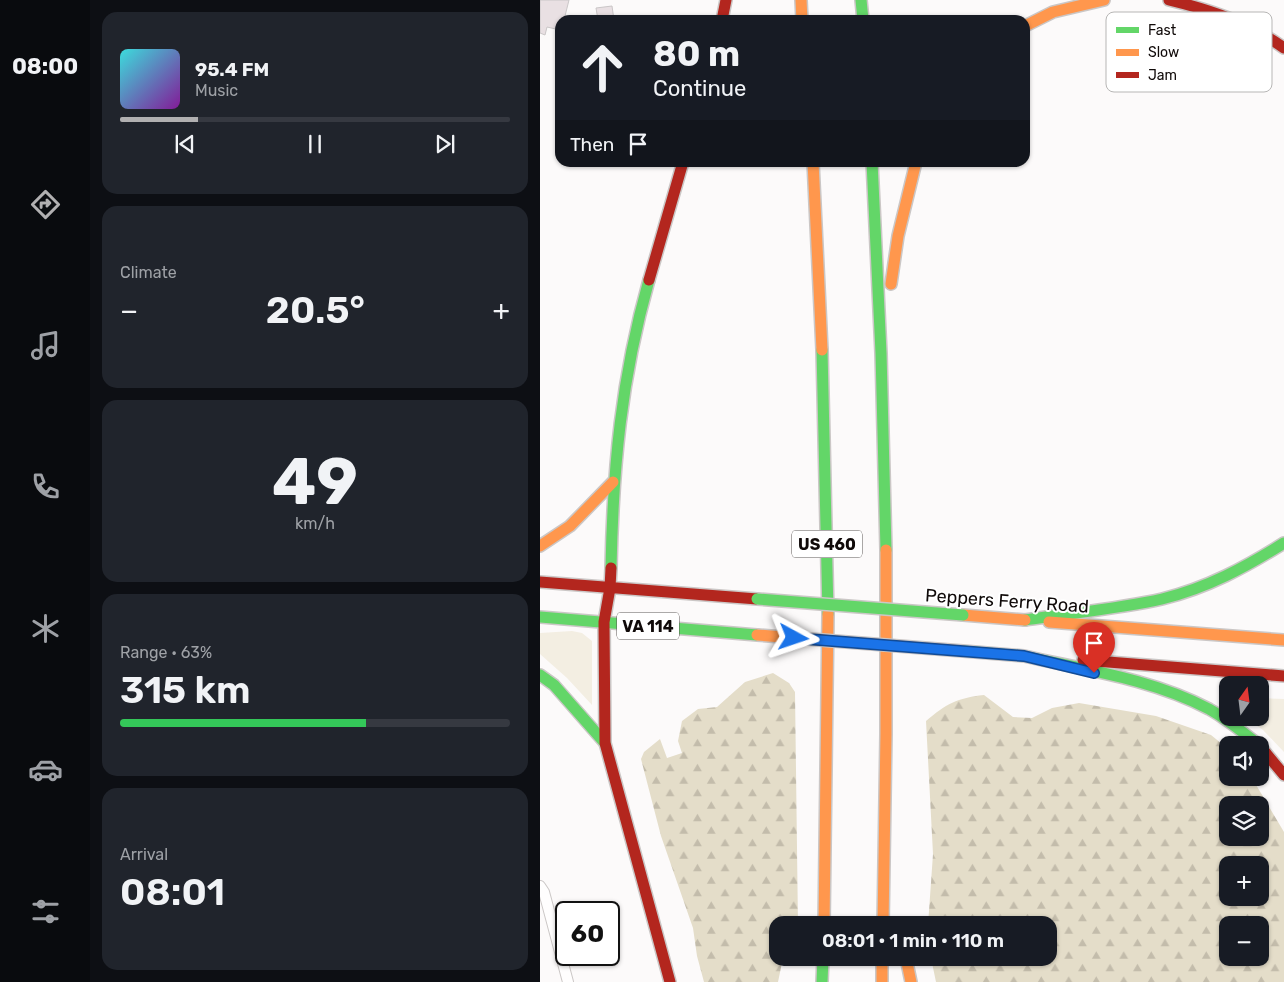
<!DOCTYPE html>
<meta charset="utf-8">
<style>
:root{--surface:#171b24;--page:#20242c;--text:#f1f3f6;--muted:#9ea1a6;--line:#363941;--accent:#b1b0b1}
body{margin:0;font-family:Rubik,sans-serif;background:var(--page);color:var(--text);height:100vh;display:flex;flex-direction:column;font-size:19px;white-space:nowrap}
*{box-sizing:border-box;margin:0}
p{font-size:16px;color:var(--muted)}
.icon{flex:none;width:28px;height:28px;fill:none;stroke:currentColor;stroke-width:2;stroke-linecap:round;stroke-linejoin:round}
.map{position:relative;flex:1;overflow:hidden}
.details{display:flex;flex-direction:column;gap:12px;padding:12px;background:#0d0f14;width:450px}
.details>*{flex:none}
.guide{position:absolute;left:15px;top:15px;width:475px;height:152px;border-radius:15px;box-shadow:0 1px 4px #0004;background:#171b24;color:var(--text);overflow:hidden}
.needle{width:32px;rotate:14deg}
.controls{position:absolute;left:679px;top:676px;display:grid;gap:10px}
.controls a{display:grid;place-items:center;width:50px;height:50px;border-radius:10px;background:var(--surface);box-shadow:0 1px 4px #0004;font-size:25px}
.speed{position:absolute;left:15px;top:901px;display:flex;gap:10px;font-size:25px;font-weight:700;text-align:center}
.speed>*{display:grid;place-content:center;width:65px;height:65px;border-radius:50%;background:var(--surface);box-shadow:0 1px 4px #0004;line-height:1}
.speed .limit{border:2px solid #111;border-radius:8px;background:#fff;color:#111}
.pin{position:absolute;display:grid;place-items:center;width:42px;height:42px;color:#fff;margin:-51px -21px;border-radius:50% 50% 50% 0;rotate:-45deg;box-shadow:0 0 5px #0007}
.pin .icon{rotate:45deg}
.me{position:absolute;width:55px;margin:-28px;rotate:95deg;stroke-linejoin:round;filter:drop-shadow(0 0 4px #0008)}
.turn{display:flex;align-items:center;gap:18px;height:105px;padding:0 15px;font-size:22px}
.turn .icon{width:65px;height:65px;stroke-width:2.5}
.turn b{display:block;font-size:35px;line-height:42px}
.then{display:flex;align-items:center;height:48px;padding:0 15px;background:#0003;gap:10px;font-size:19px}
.big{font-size:38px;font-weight:600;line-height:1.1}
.details .tile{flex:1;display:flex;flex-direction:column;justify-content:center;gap:8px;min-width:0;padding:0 18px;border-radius:15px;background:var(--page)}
.details .dial{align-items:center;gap:0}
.dial b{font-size:65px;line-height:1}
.song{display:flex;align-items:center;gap:15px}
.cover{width:60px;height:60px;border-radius:8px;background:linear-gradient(135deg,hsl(180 70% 55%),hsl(290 70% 35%))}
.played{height:5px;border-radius:2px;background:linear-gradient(90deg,var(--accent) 20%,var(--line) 20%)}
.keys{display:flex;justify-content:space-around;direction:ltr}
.heat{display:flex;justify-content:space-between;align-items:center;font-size:28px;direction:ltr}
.charge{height:8px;border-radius:4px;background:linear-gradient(90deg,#34c759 63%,var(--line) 0)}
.trip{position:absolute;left:229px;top:916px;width:288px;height:50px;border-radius:15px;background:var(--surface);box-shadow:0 1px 4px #0004;font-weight:600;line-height:50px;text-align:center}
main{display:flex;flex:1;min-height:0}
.menu{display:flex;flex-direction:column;width:90px;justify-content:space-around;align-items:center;background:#090b0e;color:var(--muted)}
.menu .icon{width:35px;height:35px}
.menu .selected{color:var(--accent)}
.menu b{font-size:22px;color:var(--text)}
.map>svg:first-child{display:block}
.grass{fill:#f3eee2}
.forest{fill:url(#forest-firs);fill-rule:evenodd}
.building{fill:#e9e0e3;stroke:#cac6c7}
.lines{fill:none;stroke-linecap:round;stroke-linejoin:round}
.lane-casing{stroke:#cbc7c6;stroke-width:12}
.fast-casing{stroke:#cbc7c6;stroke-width:14}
.slow-casing{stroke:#cbc7c6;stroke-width:14}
.jam-casing{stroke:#cbc7c6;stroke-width:14}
.lane{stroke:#fffefe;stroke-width:10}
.fast{stroke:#63d668;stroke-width:11}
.slow{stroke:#ff974d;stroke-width:11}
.jam{stroke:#b3261e;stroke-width:11}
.fast-bridge-casing{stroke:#cbc7c6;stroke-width:14;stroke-linecap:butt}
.slow-bridge-casing{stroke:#cbc7c6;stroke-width:14;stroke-linecap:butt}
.fast-bridge{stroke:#63d668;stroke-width:11}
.slow-bridge{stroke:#ff974d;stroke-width:11}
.route-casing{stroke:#114b97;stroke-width:12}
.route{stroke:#1a73e8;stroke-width:9}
.labels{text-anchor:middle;stroke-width:4;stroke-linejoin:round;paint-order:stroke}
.shield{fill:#fff;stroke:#585453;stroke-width:1}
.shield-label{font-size:16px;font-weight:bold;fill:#100a09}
.street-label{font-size:18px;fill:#100a09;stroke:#fff}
.key{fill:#fff;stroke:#b7b6b5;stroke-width:1}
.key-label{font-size:14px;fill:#100a09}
</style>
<main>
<nav class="menu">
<b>08:00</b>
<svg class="icon selected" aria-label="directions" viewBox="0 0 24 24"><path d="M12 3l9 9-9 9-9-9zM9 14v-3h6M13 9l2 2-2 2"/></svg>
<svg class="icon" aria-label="music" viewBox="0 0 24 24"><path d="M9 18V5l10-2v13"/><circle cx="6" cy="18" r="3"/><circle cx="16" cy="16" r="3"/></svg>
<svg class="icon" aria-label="phone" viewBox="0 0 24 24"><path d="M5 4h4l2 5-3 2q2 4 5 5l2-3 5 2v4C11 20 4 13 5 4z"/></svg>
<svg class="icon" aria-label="climate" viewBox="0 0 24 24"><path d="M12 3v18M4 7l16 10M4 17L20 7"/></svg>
<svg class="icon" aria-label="car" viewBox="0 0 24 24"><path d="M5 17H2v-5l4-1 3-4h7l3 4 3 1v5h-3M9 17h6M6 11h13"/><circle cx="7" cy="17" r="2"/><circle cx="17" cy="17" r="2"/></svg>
<svg class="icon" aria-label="filters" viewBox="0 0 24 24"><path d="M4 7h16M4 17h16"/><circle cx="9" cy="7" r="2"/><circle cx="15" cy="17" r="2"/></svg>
</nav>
<section class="details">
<div class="tile">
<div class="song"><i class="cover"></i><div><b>95.4 FM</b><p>Music</p></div></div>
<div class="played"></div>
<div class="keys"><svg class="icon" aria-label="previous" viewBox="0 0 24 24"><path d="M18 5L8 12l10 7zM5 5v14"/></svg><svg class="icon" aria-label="pause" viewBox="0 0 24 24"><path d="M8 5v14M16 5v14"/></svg><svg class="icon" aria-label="next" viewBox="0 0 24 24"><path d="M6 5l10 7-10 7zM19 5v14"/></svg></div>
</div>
<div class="tile"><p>Climate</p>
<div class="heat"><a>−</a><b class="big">20.5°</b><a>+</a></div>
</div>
<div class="tile dial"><b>49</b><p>km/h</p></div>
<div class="tile"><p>Range · 63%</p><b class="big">315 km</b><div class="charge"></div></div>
<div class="tile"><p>Arrival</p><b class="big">08:01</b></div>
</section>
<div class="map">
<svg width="744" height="982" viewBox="0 0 744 982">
<defs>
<pattern id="forest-firs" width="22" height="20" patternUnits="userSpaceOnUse" patternTransform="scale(1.25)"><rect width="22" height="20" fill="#e4ddc9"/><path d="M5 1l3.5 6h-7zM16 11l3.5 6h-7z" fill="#c3bcab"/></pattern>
</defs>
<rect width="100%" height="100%" fill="#fcfafa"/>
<!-- grass -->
<path class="grass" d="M32 631 42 633 52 641V705L27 678 0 654V633Z
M720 698 744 699V752L723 730 706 718H720Z"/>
<!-- forest -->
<path class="forest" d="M233 673 249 683 255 692 258 925H238V958H243L238 982H164L157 956 153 928 121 836 101 759 104 752 120 739 127 758 142 753 138 741 142 721 158 709 177 707 205 682Z
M444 695 473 717 492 718 512 708 539 703 616 716 671 735 687 748 688 778H712L744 832V982H396L391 958H508V925H388L393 854 386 721C406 704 417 698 444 695ZM688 805H720V838H688ZM688 865H720V898H688ZM688 925H720V958H688Z"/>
<!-- building -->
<path class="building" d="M0 0H29L24 20H20V30L7 27 5 35 0 33Z
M72 6 74 20H58L56 8Z"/>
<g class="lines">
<!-- lane casing -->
<g class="lane-casing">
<path id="lane" d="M0 886 4 892 28 982"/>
</g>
<!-- fast casing -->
<g class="fast-casing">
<path id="fast" d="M321 0 323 20
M332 162 341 353 346 550
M282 350 288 614
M71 568C73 467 81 379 109 280
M0 617 217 635
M485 620C530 613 578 609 622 599 667 588 706 567 744 543
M423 651 484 656
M484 656C546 670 612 679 669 709 687 719 703 732 719 745
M0 675 14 685 65 743
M282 982 283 958"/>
</g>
<!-- slow casing -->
<g class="slow-casing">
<path id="slow" d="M261 0 262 20
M485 26 513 12 564 0
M273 162 282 350
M351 284 358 236 376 162
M0 546 30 526 73 482
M423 615 485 620
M509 622 744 640
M284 925 288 614
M343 925 346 734V550
M342 958V982
M366 958 371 982"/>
</g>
<!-- jam casing -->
<g class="jam-casing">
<path id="jam" d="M629 0C671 10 709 23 744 48
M182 20 186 0
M109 280 143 162
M71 568 70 588 64 622 65 743 130 982
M0 582 217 599
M543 660 744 676
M720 746 744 775"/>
</g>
<!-- lane -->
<use href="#lane" class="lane"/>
<!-- fast -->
<use href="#fast" class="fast"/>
<!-- slow -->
<use href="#slow" class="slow"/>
<!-- jam -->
<use href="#jam" class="jam"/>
<!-- fast-bridge casing -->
<g class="fast-bridge-casing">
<path id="fast-bridge" d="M217 599 423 615"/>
</g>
<!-- slow-bridge casing -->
<g class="slow-bridge-casing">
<path id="slow-bridge" d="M217 635 423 651"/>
</g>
<!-- fast-bridge -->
<use href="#fast-bridge" class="fast-bridge"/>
<!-- slow-bridge -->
<use href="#slow-bridge" class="slow-bridge"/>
</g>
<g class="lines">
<!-- route casing -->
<g class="route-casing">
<path id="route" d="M254 638 484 656 554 673"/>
</g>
<!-- route -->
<use href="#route" class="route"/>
</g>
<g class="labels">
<!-- shield labels -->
<g class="shield">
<rect x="252" y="530.5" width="70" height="27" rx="4"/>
<rect x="77" y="612.5" width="62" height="27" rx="4"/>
</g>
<g class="shield-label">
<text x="287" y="550">US 460</text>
<text x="108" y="632">VA 114</text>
</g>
<!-- street labels -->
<g class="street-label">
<text transform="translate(467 601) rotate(4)" y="6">Peppers Ferry Road</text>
</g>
</g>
<!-- legend -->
<rect x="566" y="12" width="166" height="80" rx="8" class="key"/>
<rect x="576" y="27" width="23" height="6" fill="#63d668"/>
<rect x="576" y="49" width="23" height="7" fill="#ff974d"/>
<rect x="576" y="72" width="23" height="6" fill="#b3261e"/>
<g class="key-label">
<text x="608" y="35">Fast</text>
<text x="608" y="57">Slow</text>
<text x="608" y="80">Jam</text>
</g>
</svg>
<div class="controls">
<a><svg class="needle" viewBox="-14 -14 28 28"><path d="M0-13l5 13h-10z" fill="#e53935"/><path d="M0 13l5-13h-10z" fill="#9ea1a6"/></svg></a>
<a><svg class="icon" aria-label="sound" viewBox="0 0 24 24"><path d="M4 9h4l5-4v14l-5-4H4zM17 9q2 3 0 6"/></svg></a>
<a><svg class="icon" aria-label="layers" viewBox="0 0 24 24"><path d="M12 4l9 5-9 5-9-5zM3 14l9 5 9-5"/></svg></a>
<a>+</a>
<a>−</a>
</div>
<div class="speed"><div class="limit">60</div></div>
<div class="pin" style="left:554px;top:673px;background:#d93025"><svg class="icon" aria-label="arrive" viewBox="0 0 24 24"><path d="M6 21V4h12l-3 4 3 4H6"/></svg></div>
<svg class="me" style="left:254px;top:638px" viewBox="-20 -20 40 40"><path d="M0-17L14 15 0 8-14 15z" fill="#1a73e8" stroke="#fff" stroke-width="4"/></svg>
<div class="trip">08:01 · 1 min · 110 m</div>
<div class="guide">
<div class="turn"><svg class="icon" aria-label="ahead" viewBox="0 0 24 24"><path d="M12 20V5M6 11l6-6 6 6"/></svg><div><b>80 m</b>Continue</div></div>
<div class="then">Then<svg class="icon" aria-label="arrive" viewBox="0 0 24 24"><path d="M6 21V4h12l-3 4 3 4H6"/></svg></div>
</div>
</div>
</main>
